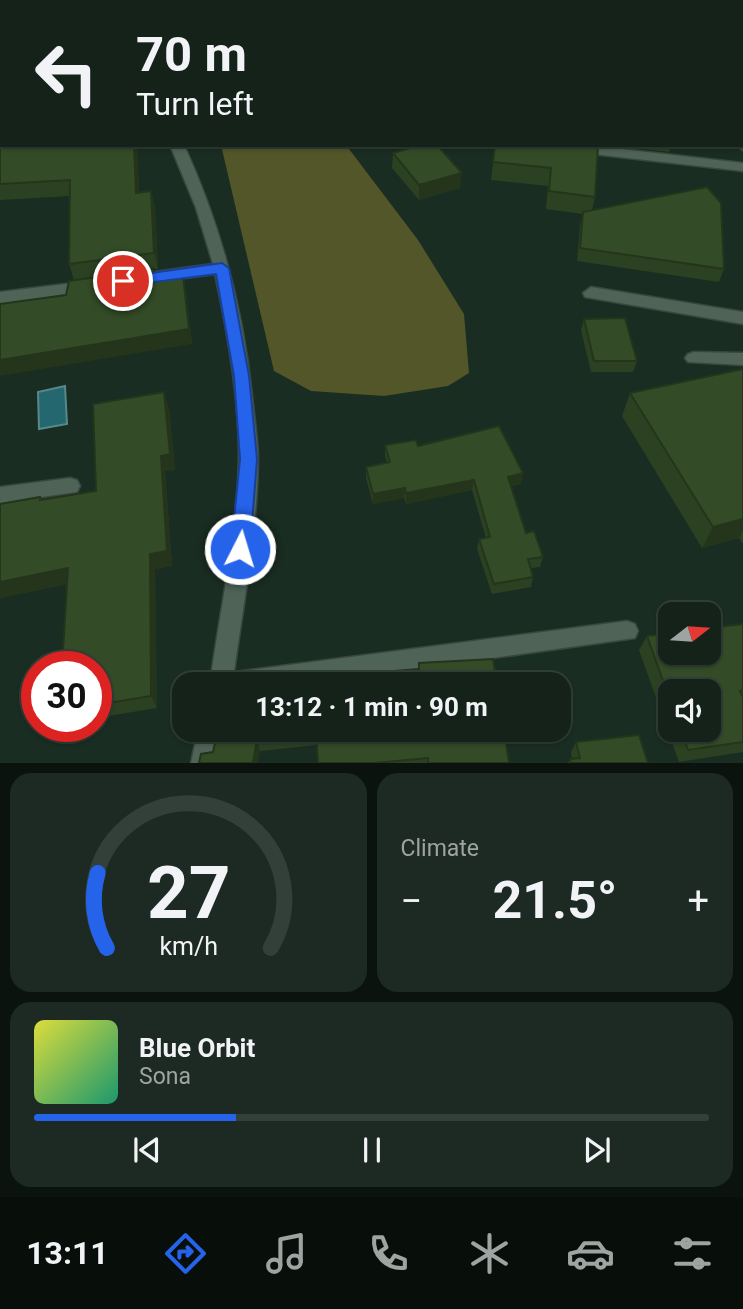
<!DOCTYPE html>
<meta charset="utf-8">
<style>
:root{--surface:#14221a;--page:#1d2a23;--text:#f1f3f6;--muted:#9da4a2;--line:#333f39;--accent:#2563eb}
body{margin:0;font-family:Roboto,sans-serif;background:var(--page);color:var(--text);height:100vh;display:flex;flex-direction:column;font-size:26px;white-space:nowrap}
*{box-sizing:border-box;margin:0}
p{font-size:23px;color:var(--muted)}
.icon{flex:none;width:38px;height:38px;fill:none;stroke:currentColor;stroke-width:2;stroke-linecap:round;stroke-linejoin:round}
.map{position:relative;height:763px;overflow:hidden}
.panel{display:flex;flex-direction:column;gap:10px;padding:10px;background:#0b130e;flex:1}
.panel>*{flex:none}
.hud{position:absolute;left:0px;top:0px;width:744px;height:147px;box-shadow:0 2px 5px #0004,0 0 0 2px var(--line);background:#14221a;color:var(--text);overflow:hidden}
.needle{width:46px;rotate:73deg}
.controls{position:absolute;left:658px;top:602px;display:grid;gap:14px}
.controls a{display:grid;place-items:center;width:63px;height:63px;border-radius:14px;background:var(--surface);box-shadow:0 2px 5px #0004,0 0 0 2px var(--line);font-size:35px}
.speed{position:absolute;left:21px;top:651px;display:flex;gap:14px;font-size:35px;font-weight:700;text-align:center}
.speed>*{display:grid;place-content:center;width:91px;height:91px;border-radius:50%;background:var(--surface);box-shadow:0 2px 5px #0004,0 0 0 2px var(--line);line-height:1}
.speed .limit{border:10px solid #d22;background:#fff;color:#111}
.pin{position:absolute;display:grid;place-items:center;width:60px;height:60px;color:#fff;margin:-30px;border:4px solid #fff;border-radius:50%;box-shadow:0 2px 7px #0007}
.me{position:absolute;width:77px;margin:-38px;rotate:5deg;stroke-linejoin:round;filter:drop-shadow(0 0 5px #0008)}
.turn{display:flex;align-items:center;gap:24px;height:147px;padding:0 21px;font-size:32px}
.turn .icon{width:91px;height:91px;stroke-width:2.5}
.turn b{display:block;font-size:49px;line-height:60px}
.big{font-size:52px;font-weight:700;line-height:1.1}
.panel .card{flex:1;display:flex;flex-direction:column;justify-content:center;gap:10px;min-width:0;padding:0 24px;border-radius:21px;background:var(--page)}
.panel .dial{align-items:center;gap:0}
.dial svg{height:182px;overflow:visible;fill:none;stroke:var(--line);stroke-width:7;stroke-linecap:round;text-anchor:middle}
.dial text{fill:var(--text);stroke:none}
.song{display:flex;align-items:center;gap:21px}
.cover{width:84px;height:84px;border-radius:10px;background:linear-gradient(135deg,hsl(60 70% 55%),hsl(160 70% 35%))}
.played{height:7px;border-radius:4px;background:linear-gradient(90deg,var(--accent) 30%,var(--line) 30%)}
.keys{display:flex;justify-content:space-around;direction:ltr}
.heat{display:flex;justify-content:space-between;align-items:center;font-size:38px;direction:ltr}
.panel .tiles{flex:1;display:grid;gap:10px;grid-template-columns:1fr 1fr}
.card:last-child{grid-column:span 2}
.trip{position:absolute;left:172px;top:672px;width:399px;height:70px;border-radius:21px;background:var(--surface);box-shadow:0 2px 5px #0004,0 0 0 2px var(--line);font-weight:700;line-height:70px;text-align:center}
.dock{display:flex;height:112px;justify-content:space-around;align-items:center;background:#080e0a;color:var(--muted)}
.dock .icon{width:49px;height:49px}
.dock .on{color:var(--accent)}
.dock b{font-size:32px;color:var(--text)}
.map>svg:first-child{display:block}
.forest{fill:#525628}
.water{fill:#24676e;stroke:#56898b;stroke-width:2}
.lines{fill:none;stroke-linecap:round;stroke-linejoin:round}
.minor-casing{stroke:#38473f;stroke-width:3}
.minor{fill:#4f6357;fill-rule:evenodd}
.wall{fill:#2c4122;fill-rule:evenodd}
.shaded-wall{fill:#24351b}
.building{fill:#334c27;stroke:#24351b;stroke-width:2}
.route{fill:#2563eb;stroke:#184099;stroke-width:2}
</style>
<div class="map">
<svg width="743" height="763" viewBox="0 0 743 763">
<rect width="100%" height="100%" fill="#1a2d22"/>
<!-- forest -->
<path class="forest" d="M221 145H346L418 240 464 314 469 373 448 386 384 396 311 391 274 371Z"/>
<!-- water -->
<path class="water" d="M65 386 67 424 39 429 38 392Z"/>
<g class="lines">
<!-- minor casing -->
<g class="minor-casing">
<path id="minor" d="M101 0H111L112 2H101Z
M623 0H633L634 2H623Z
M742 43H743V51H742Z
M742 141H743V150L735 145H742Z
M170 145H184C221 226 243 308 252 396 254 415 257 435 258 454 258 527 244 600 234 672L627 621 635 624 638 631 635 638 308 684H210C220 608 238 532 239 455 239 395 228 333 215 274L132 285 124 280 132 275 213 264 196 208Z
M541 145H586L743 163V171L548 149Z
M90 281 98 286 96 290 0 304V292Z
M591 287 743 312V324L585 297 583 293Z
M694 352 743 353V365L688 362 685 358 688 354Z
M70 478 77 480 80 486 77 492 0 503V487Z
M198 730H222L215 763H191Z"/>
</g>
<!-- minor -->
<use href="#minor" class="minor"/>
</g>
<!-- wall -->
<path class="wall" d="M0 41H2V145H137L139 192 151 191 155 207 158 269H154L157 280 183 276 186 292 192 344 66 295 74 280 69 264 70 196 0 200Z
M495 145H598L595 197 592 211 724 269 719 282 577 261 580 225 583 214 546 209 548 186 491 180Z
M611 145H671L669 152Z
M393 153 460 188 419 200 392 168Z
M584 319 637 361 633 372H591L581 330Z
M743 369V543H742L739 538 702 548 622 416 630 393Z
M169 408 175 470 165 471 172 566 155 569 157 708 96 718V667L67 584 0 598V504L40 497 42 499 96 491Z
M385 445 418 446 523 473 521 484 511 486 526 533 543 557 540 567 531 568 533 577 531 587 492 594 477 549 479 539 486 538 472 490 406 504 404 498 373 504 366 478V467L387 463 385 456Z
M743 624V752L679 762 639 650 647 636ZM670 691 709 730H670Z
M218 730H504L509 763H318L317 745 260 751 213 752Z
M576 742 648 763H568L570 759H572L571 752Z"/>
<!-- shaded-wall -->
<path class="shaded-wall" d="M134 145H137L140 208 136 193Z
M462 173 460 188 419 200V185Z
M151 191 155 207 158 269 154 253Z
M183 276 186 292 192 344 0 376V360Z
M164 392 169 408 175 470 165 471 172 566 155 569 157 708 151 696 150 554 161 456Z
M523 473 521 484 506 487 508 477Z
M474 480 472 490 406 504V493Z
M405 488 404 498 373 504V494Z
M743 519V530L739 538 702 548 713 527Z
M68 568 75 582 0 598V582Z
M257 739 260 751 258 763H253Z"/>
<!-- building -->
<path class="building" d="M17 0H62V2H17Z
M282 0H439V2H282Z
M555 0H586V2H555Z
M0 41H2V132H0Z
M134 145 136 193 151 191 154 253 69 264 70 180 0 184V146Z
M420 145H437L462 173 419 185 393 153Z
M495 145H598L595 197 549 191 551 168 493 162Z
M707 187 721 203 724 269 580 248 583 212Z
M154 269V280L183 276 189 329 0 360V304L66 295 69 281Z
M625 318 637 361H594L584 319Z
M743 369V519L713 527 630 393Z
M164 392 170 454 161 456 167 551 150 554 151 696 96 705V667H62L68 568 0 582V504L40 497V500L96 491 93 404Z
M499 426 523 473 508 477 526 533 534 531 543 557 528 559 533 577 494 584 479 539 490 537 474 480 406 493 405 488 373 494 366 467 390 462 385 445 416 440 418 446Z
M743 624V690L740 691 743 697V742L688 750 681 730H709V691H670V700L647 636 670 633V653H709V628Z
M493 659 497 684H233L419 669V663Z
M218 730H504L509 763H428V758L375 763H318L316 733 257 739 253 763H199L201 754 213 752Z
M639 735 648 763H571L570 759 580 758 576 742Z"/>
<!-- route -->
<path class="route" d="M222 263 229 268 249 376 257 459 250 549 247 555 240 557 234 555 231 549 240 459 234 376 216 274 123 286 116 281 123 277Z"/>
</svg>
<div class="controls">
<a><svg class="needle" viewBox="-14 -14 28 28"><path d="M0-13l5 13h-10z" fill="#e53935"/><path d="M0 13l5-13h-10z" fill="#9da4a2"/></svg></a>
<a><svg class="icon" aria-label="sound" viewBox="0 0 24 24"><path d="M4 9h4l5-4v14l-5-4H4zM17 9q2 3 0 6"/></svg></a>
</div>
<div class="speed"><div class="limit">30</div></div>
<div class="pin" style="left:123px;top:281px;background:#d93025"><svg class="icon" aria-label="arrive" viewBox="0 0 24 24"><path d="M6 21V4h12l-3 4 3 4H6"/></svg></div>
<svg class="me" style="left:240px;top:549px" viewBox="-20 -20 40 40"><circle r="17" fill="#2563eb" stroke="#fff" stroke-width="3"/><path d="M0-11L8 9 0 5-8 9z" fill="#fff"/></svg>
<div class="trip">13:12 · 1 min · 90 m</div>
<div class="hud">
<div class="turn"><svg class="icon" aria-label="left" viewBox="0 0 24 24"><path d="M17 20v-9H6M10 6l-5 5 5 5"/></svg><div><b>70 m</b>Turn left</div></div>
</div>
</div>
<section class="panel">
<div class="tiles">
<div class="card dial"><svg viewBox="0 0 100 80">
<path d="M14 69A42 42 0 1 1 86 69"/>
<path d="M14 69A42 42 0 0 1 10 36" stroke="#2563eb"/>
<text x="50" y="56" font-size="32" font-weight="700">27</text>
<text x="50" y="72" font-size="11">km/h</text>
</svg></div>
<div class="card"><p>Climate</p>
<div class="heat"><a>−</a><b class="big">21.5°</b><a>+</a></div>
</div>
<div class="card">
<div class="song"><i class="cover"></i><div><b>Blue Orbit</b><p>Sona</p></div></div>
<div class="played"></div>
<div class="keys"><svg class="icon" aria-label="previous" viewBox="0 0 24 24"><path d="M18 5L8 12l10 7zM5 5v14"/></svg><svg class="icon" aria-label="pause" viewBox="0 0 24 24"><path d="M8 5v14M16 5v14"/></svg><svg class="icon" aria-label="next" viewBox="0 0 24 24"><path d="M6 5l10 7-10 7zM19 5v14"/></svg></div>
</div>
</div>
</section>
<nav class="dock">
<b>13:11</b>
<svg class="icon on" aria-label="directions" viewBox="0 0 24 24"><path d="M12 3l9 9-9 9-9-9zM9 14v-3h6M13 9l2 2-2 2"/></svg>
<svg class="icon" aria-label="music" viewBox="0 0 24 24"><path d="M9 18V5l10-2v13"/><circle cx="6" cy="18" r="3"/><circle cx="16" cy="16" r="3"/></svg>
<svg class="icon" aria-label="phone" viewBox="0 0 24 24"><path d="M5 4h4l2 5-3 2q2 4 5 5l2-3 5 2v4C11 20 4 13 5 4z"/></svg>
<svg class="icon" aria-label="climate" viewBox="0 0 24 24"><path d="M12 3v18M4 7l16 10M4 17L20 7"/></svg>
<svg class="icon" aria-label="car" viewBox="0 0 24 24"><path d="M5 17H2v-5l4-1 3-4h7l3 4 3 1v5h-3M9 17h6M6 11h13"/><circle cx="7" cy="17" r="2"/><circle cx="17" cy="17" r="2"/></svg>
<svg class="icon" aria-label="filters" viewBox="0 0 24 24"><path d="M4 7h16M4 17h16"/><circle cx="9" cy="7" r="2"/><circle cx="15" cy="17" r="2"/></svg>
</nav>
